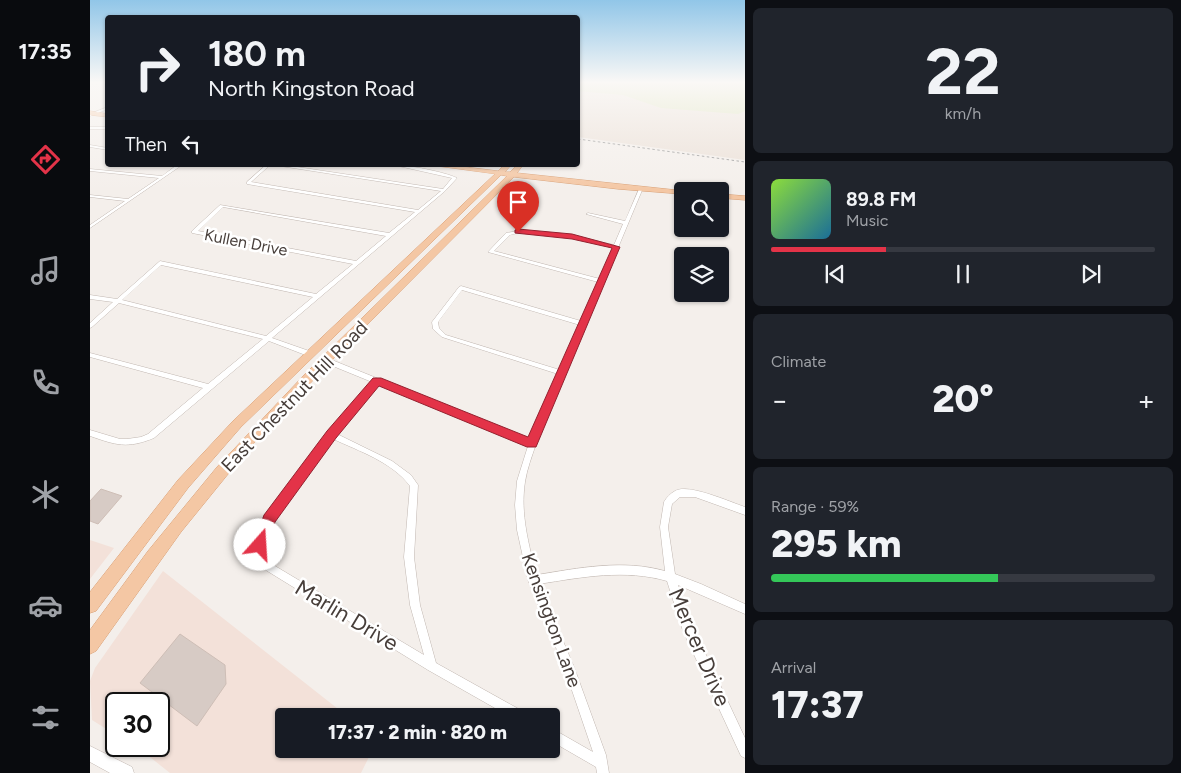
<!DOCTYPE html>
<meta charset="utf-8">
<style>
:root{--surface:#171b24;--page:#20242c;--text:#f1f3f6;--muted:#9ea1a6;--line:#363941;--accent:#e33348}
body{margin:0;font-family:Figtree,sans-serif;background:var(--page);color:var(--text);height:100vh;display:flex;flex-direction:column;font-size:19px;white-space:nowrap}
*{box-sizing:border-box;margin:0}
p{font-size:16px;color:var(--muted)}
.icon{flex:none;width:28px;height:28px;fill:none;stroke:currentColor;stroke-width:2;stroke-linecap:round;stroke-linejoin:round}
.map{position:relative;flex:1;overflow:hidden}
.details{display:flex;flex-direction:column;gap:8px;padding:8px;background:#0d0f14;width:436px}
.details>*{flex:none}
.guide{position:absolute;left:15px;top:15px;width:475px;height:152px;border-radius:5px;box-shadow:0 1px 4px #0004;background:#171b24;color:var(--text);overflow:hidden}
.tools{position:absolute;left:584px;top:182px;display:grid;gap:10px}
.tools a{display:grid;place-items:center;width:55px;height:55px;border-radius:5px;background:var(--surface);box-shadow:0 1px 4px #0004;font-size:25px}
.speed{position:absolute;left:15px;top:692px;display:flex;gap:10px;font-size:25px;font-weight:700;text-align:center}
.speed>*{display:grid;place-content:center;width:65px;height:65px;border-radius:50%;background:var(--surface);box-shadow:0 1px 4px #0004;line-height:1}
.speed .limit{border:2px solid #111;border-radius:8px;background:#fff;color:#111}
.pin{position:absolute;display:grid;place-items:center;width:42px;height:42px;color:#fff;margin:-51px -21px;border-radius:50% 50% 50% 0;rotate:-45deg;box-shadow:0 0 5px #0007}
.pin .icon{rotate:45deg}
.me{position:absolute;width:55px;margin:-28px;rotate:19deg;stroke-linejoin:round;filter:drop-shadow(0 0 4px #0008)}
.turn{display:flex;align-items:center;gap:18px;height:105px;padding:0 20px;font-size:22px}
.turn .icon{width:65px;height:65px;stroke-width:2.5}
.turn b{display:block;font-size:35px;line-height:42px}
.then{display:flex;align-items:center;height:48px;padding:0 20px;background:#0003;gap:10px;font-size:19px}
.big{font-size:38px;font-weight:800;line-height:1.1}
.details .tile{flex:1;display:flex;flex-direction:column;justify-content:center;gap:8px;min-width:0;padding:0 18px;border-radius:8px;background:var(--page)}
.details .dial{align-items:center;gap:0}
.dial b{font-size:65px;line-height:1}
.song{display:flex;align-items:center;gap:15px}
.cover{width:60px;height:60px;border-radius:8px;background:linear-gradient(135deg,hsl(90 70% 55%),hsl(200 70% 35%))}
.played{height:5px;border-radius:2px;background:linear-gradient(90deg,var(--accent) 30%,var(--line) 30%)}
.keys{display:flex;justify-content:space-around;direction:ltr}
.heat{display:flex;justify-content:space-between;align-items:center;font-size:28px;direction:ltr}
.charge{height:8px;border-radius:4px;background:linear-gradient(90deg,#34c759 59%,var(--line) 0)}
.trip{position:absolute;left:185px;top:708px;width:285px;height:50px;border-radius:5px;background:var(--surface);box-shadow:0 1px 4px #0004;font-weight:800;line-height:50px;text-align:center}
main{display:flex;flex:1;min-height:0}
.tab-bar{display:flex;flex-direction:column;width:90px;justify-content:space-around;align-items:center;background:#090b0e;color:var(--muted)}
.tab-bar .icon{width:35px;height:35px}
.tab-bar .active{color:var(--accent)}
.tab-bar b{font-size:22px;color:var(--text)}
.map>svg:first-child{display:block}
.commercial{fill:#f3e1d9}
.education{fill:#ebe0d7}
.green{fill:#dce3b9}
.building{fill:#d7cbc5;stroke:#cebeb6}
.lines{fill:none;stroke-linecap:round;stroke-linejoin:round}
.minor-casing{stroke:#c1b7b1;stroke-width:1}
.tertiary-casing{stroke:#c1b7b1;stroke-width:1}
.primary-casing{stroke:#d89f75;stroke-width:1}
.minor{fill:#fff;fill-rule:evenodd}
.tertiary{fill:#fff;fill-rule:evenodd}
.primary{fill:#f4c7a4;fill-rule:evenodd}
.rail{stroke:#989898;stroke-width:1;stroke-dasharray:2.5 2.5;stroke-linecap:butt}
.route{fill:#e33348;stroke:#94212f}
.labels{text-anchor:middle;stroke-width:5;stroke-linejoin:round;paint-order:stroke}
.far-street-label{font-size:16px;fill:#473e3a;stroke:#fff}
.street-label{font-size:19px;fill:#473e3a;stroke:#fff}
.near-street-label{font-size:22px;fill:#473e3a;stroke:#fff}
</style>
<main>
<nav class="tab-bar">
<b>17:35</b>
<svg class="icon active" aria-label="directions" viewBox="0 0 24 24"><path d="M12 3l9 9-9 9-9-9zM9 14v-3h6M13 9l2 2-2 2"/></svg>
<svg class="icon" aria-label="music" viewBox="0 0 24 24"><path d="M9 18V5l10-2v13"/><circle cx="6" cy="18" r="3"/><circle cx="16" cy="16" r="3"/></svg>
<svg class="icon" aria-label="phone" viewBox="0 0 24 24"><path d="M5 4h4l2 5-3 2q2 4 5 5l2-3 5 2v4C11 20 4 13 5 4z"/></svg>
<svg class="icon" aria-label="climate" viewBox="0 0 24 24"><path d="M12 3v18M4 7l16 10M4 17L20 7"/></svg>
<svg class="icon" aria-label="car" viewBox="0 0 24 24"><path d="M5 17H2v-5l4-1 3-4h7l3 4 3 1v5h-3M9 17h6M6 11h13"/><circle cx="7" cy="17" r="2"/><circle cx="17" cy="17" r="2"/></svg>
<svg class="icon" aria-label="filters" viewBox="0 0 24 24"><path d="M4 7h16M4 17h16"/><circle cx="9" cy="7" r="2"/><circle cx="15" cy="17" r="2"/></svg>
</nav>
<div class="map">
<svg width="655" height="773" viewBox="0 0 655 773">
<rect width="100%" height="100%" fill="#f4efeb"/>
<!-- commercial -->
<path class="commercial" d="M0 540 24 548 0 579Z
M73 571 257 716H194V749H283L271 773H80L46 746H69V704H26V735L2 720 0 681 5 668Z"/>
<!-- education -->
<path class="education" d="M488 83H655V160L488 137Z"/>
<!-- green -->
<path class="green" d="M488 83H655V111L648 114 571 108 533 95 488 91Z"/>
<!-- building -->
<path class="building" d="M11 489 32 496 8 524 0 521V501Z
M90 634 135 665 136 684 107 726 50 683Z"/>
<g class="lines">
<!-- minor casing -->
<g class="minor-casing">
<path id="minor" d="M18 107V109L0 116V114Z
M0 127H18V129H0Z
M0 145 18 148V150L0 147Z
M87 165H92L0 228V225L35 201 0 197V195L38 199 69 178 0 171V169L72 176Z
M176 165H180L161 182 328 210 351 191 184 165H194L353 189 362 178 304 165C318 165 355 172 367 178L355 191 182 338 222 352 223 354 222 356H218L179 341 64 438C37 449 26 445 0 436V430L30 439H37L51 437 58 434 113 388 0 357V353L118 384 173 339 29 303 2 327 0 328V323L23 302 0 299V295L27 299 70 261 226 294 263 264 102 233V231L130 205 299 233 325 212 157 184V182ZM133 207 296 236 266 261 108 231ZM71 265 223 297 176 336 32 300Z
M550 187 553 188 446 444C442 456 437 469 435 482 430 514 439 544 446 575 489 568 533 559 575 571L570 527 574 502C576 498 581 493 585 491 598 483 640 502 655 507V515L605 497H590L582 504 578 527 585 574 611 584 655 604V614L588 585 602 625 655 738V758L651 756 593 631 577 581C535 569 493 577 449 584L484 667 516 755 519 773H507L506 767 461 741V728L503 752 474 667 438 580 427 530 425 505 427 481 438 446 288 384 247 434 302 461 321 475 328 485 324 557 330 605 346 663 434 712 436 716H419L338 670 174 569 166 558 165 545 176 516 239 433 282 382 233 362 232 360 233 358H237L440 440 468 374 352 337 343 329 342 322 369 287 371 286 491 321 508 282 398 252 416 233 428 231 482 235 524 245 533 224 496 214 498 213 535 221ZM428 233 482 237 523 248 510 279 404 251 420 235ZM372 290 490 325 470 370 356 335 349 328 348 322ZM243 439C269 451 302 462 320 486L314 557 320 605 334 655 180 563 176 556 175 545 183 521Z"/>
</g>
<!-- tertiary casing -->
<g class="tertiary-casing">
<path id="tertiary" d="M0 746 42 767 44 773H20L0 762Z"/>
</g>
<!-- primary casing -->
<g class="primary-casing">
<path id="primary" d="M0 111 18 114V117L0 115Z
M340 165H359L408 171 414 165H421L415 172H420L427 165H433L427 173 595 191H592V194L528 189 424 177 244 358 160 447 91 532 6 651 0 654V630L58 551 127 467 216 373 417 176 411 175 151 427 98 488 6 611 0 613V592L88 480 143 421 405 174Z
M630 194 655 196V200L630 198Z"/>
</g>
<!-- minor -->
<use href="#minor" class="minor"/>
<!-- tertiary -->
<use href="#tertiary" class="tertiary"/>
<!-- primary -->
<use href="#primary" class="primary"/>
<!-- rail -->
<path class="rail" d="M488 139 655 162"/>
</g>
<!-- sky -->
<linearGradient id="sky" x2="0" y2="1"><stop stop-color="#91c6e8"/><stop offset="0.43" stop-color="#faf8f6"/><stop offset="1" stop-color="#faf8f6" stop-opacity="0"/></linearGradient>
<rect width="655" height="191" fill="url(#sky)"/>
<!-- route -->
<path class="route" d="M428 229 482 234 530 247 446 447H437L289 386 246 438 185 522 176 550 170 553 165 550 163 545 174 515 237 431 283 378H291L438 437 522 248 482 239 425 233V230Z"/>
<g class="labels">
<!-- far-street labels -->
<g class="far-street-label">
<text transform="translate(156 242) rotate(11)" y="6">Kullen Drive</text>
</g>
<!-- street labels -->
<g class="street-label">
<text transform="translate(204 396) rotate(-46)" y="7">East Chestnut Hill Road</text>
<text transform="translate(462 620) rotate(70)" y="7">Kensington Lane</text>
</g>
<!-- near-street labels -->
<g class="near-street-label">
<text transform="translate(257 615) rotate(31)" y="8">Marlin Drive</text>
<text transform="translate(610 647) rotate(67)" y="8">Mercer Drive</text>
</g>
</g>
</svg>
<div class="tools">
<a><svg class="icon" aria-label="search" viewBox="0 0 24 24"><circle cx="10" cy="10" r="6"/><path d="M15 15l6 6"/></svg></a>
<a><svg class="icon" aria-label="layers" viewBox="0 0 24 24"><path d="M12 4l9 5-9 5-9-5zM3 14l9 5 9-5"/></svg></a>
</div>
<div class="speed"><div class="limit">30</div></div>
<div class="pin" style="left:428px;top:232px;background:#d93025"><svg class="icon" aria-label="arrive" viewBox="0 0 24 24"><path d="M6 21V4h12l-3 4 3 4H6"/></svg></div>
<svg class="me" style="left:170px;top:545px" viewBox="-20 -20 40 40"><circle r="19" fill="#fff"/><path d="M0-13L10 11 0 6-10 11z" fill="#e33348"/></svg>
<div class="trip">17:37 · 2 min · 820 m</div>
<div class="guide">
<div class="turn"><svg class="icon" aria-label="right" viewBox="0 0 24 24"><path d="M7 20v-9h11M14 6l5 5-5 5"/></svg><div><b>180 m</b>North Kingston Road</div></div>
<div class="then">Then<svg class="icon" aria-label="left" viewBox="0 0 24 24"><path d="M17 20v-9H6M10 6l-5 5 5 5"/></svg></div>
</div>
</div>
<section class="details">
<div class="tile dial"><b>22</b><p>km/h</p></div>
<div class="tile">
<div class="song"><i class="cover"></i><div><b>89.8 FM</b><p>Music</p></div></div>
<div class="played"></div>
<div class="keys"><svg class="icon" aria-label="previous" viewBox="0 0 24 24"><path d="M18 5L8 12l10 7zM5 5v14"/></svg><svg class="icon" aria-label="pause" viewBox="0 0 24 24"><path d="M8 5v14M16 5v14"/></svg><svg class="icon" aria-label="next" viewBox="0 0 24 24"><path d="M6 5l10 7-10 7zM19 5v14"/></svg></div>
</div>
<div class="tile"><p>Climate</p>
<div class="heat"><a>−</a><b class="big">20°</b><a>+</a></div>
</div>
<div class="tile"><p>Range · 59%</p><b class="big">295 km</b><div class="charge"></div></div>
<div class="tile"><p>Arrival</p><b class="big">17:37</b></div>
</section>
</main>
